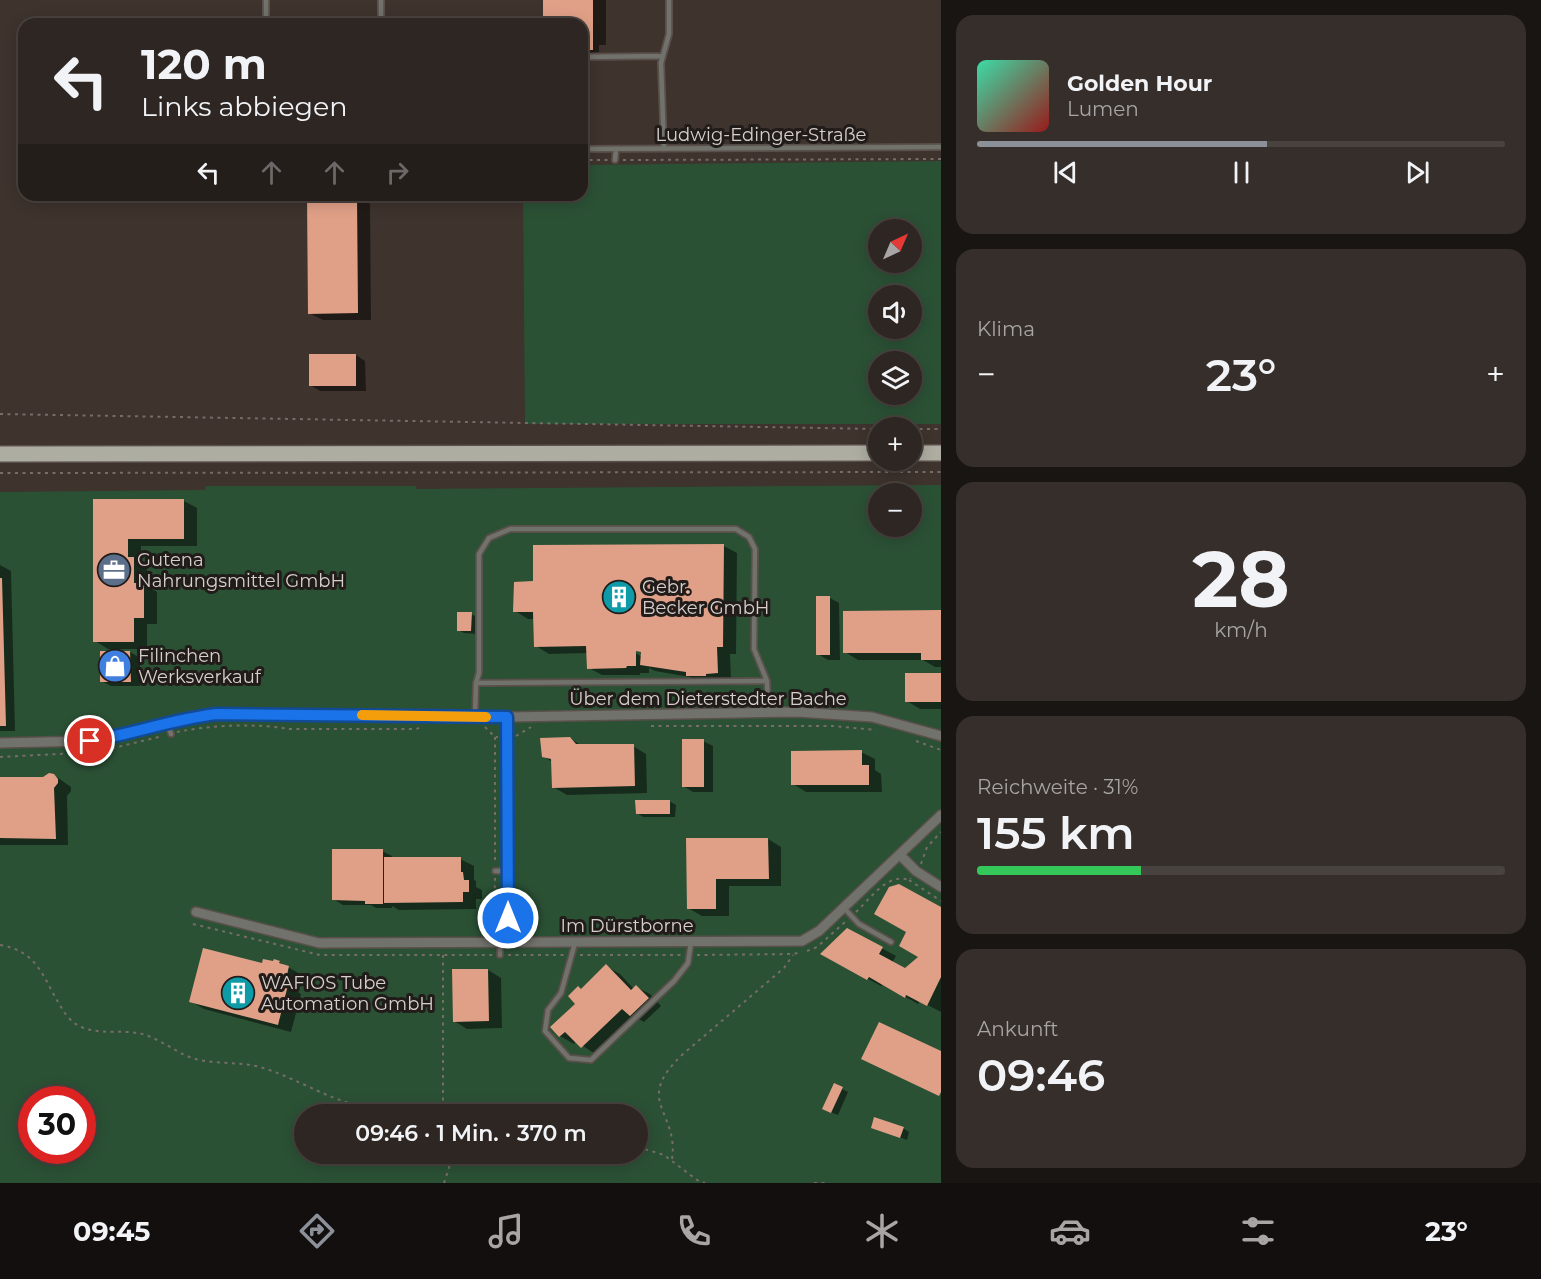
<!DOCTYPE html>
<html lang="de">
<meta charset="utf-8">
<style>
:root{--surface:#2e2622;--page:#362e2a;--text:#f1f3f6;--muted:#a7a5a5;--line:#494340;--accent:#8c9099}
body{margin:0;font-family:Montserrat,sans-serif;background:var(--page);color:var(--text);height:100vh;display:flex;flex-direction:column;font-size:22px;white-space:nowrap}
*{box-sizing:border-box;margin:0}
p{font-size:20px;color:var(--muted)}
.icon{flex:none;width:33px;height:33px;fill:none;stroke:currentColor;stroke-width:2;stroke-linecap:round;stroke-linejoin:round}
.map{position:relative;flex:1;overflow:hidden}
.sheet{display:flex;flex-direction:column;gap:15px;padding:15px;background:#191513;width:600px}
.sheet>*{flex:none}
.hud{position:absolute;left:18px;top:18px;width:570px;height:183px;border-radius:18px;box-shadow:0 3px 15px #0003,0 0 0 2px var(--line);background:#2e2622;color:var(--text);overflow:hidden}
.needle{width:39px;rotate:44deg}
.fabs{position:absolute;left:868px;top:219px;display:grid;gap:12px}
.fabs a{display:grid;place-items:center;width:54px;height:54px;border-radius:50%;background:var(--surface);box-shadow:0 3px 15px #0003,0 0 0 2px var(--line);font-size:30px}
.speed{position:absolute;left:18px;top:1086px;display:flex;gap:12px;font-size:30px;font-weight:700;text-align:center}
.speed>*{display:grid;place-content:center;width:78px;height:78px;border-radius:50%;background:var(--surface);box-shadow:0 3px 15px #0003,0 0 0 2px var(--line);line-height:1}
.speed .limit{border:9px solid #d22;background:#fff;color:#111}
.pin{position:absolute;display:grid;place-items:center;width:51px;height:51px;color:#fff;margin:-26px;border:3px solid #fff;border-radius:50%;box-shadow:0 2px 6px #0007}
.me{position:absolute;width:66px;margin:-33px;rotate:0deg;stroke-linejoin:round;filter:drop-shadow(0 0 4px #0008)}
.turn{display:flex;align-items:center;gap:21px;height:126px;padding:0 24px;font-size:27px}
.turn .icon{width:78px;height:78px;stroke-width:2.5}
.turn b{display:block;font-size:42px;line-height:51px}
.lanes{display:flex;align-items:center;height:57px;padding:0 24px;background:#0003;justify-content:center;gap:30px;direction:ltr}
.lanes .off{opacity:.35}
.big{font-size:45px;font-weight:600;line-height:1.1}
.sheet .tile{flex:1;display:flex;flex-direction:column;justify-content:center;gap:9px;min-width:0;padding:0 21px;border-radius:18px;background:var(--page)}
.sheet .dial{align-items:center;gap:0}
.dial b{font-size:78px;line-height:1}
.song{display:flex;align-items:center;gap:18px}
.cover{width:72px;height:72px;border-radius:9px;background:linear-gradient(135deg,hsl(160 70% 55%),hsl(0 70% 35%))}
.played{height:6px;border-radius:3px;background:linear-gradient(90deg,var(--accent) 55%,var(--line) 55%)}
.keys{display:flex;justify-content:space-around;direction:ltr}
.heat{display:flex;justify-content:space-between;align-items:center;font-size:33px;direction:ltr}
.charge{height:9px;border-radius:4px;background:linear-gradient(90deg,#34c759 31%,var(--line) 0)}
.trip{position:absolute;left:294px;top:1104px;width:354px;height:60px;border-radius:30px;background:var(--surface);box-shadow:0 3px 15px #0003,0 0 0 2px var(--line);font-weight:600;line-height:60px;text-align:center}
.tab-bar{display:flex;height:96px;justify-content:space-around;align-items:center;background:#120f0e;color:var(--muted)}
.tab-bar .icon{width:42px;height:42px}
.tab-bar .current{color:var(--accent)}
.tab-bar b{font-size:27px;color:var(--text)}
main{display:flex;flex:1;min-height:0}
.map>svg:first-child{display:block}
.green{fill:#2b5135;fill-rule:evenodd}
.shadow{fill:#0007;fill-rule:evenodd}
.building{fill:#e0a087}
.lines{fill:none;stroke-linecap:round;stroke-linejoin:round}
.lane-casing{stroke:#5a4f4a;stroke-width:8}
.street-casing{stroke:#5a4f4a;stroke-width:12}
.primary-casing{stroke:#5a4f4a;stroke-width:18}
.path{stroke:#766c68;stroke-width:2;stroke-dasharray:3 4.5;stroke-linecap:butt}
.lane{stroke:#71726c;stroke-width:4.5}
.street{stroke:#71726c;stroke-width:9}
.primary{stroke:#adada2;stroke-width:15}
.route-casing{stroke:#114b97;stroke-width:15}
.route{stroke:#1a73e8;stroke-width:10}
.slow{stroke:#f59e0b;stroke-width:10}
.labels{text-anchor:middle;stroke-width:6;stroke-linejoin:round;paint-order:stroke}
.street-label{font-size:18px;fill:#d7cfcc;stroke:#211c19}
.poi-label{font-size:18px;fill:#d7cfcc;stroke:#211c19;text-anchor:start}
</style>
<main>
<div class="map">
<svg width="941" height="1183" viewBox="0 0 941 1183">
<rect width="100%" height="100%" fill="#3e332d"/>
<!-- green -->
<path class="green" d="M941 161V424H525L523 195H582V165ZM879 230H912V262H879ZM879 296H912V328H879ZM879 362H912V394H879Z
M941 485V1183H0V492L205 490 206 486H416L417 489ZM879 494H912V526H879ZM32 1100H82V1150H32ZM304 1114H638V1154H304Z"/>
<!-- shadow -->
<path class="shadow" d="M544 0H606V45H599V52L582 53V24H545Z
M308 195H363V200L370 204 371 320H323L309 313Z
M356 355 365 361 366 391H320L310 385Z
M95 500 184 501 197 508V546H141V563L147 566V586L157 592V624H147V649H108L95 641Z
M724 546 737 553 736 654H730L731 680 700 683 690 677 655 671 649 668V673H640V675H602L589 668 588 653 549 654 536 646 535 619H528L515 611 535 583ZM630 646 642 653V657L629 649Z
M0 565 11 571 15 731H0Z
M830 598 839 603 840 660H828L818 654Z
M941 612V667H935L923 660H858L845 652Z
M471 614 477 617V634L464 633 458 630Z
M130 652 140 658V686H111L101 681Z
M941 674V709H920L907 701Z
M570 738 582 746H633L646 754 647 793 567 795 553 787 552 762 543 756Z
M703 741 713 746V792H693L683 786Z
M861 752 875 759V770L881 774 882 792H806L793 784Z
M54 775 71 787V791L67 796 68 845H0V779H44Z
M669 801 676 805 675 817H643L637 813Z
M688 839H768L781 847V886H729V916H702L688 908Z
M382 851 392 856V859H460L474 866V880L476 881V887L482 890V899H476V909L399 910 392 906V908H376L371 905H343L333 899Z
M941 909V1012L920 1001 918 1004 883 984 881 986 822 954 848 930 896 956 892 963 905 970 921 957Z
M279 962 302 975 298 992 301 994 291 1032 204 1009 190 1001 263 965Z
M606 966 620 974 634 989 636 987 650 994 661 1006 644 1022 635 1017 595 1054 576 1041 574 1044 560 1036 552 1028 577 1004 582 990Z
M488 970 501 978 502 1028 467 1029 454 1021Z
M842 1089 848 1092 838 1115 830 1112Z
M872 1127 903 1128 909 1132 907 1140Z"/>
<!-- building -->
<path class="building" d="M543 0H593V50H582V24H543Z
M307 195H357L358 313 308 314Z
M309 354H356V386H309Z
M93 499H184V539H128V557H134V583H144V618H134V642H93Z
M724 544 723 647H717L718 673 706 674V676H686V672L640 665 641 652 636 651V666H627L626 668 587 669 586 646 534 647 533 612H513L514 582 533 581V545Z
M0 578H2L6 726H0Z
M816 596H830V655H816Z
M941 610V660H921V653H843V611Z
M457 612H472L471 631H457Z
M100 651H130L131 682H100Z
M905 673H941V702H905Z
M570 737 576 744H634L635 786 552 788 551 759 542 757 540 738Z
M682 739H704V787H682Z
M862 750V765H869V785H791V751Z
M49 773 54 774 58 779V783L54 788 56 839 0 838V777H43Z
M635 800H670V814H636Z
M686 838H768L769 879H716V909H687Z
M332 849H383V904H365V901L332 900Z
M384 857H461V872H463L464 880H469V892H463V902L384 903Z
M899 884 941 907V977L927 1006 906 995 905 998 869 977 867 980 820 954 847 928 883 947 879 954 905 968 918 957 899 946 906 932 874 914 889 887Z
M203 948 262 963 263 959 273 961 274 959 280 961 279 963 289 966 285 984 288 985 278 1025 189 1002Z
M606 964 631 990 636 985 649 998 630 1016 622 1009 581 1048 565 1032 559 1037 550 1027 575 1004 568 996 578 986 581 989Z
M452 969H488L489 1021 453 1022Z
M879 1022 941 1051V1092L939 1096 861 1059Z
M834 1083 843 1087 831 1113 822 1109Z
M874 1117 904 1127 900 1138 871 1128Z"/>
<g class="lines">
<!-- lane casing -->
<g class="lane-casing">
<path id="lane" d="M381 0V24
M266 24V0
M582 57 663 56
M582 149 941 147
M664 149 661 63 669 34V0
M615 160 616 149
M476 683 479 673V554L489 538 510 529H736L749 537 755 549 754 649 767 681
M475 716 476 683 767 681 768 712
M167 722 171 734
M495 871H508
M844 908 859 924 891 942
M575 943 561 993 548 1010 545 1031 569 1058 591 1060 674 981 688 963 691 942
M500 955V943"/>
</g>
<!-- street casing -->
<g class="street-casing">
<path id="street" d="M507 717 508 942
M0 743 90 741 114 737 188 717 217 714 507 717 797 712 872 717 941 736
M900 855 916 871 941 887
M196 912 319 943 802 941 819 931 941 815"/>
</g>
<!-- primary casing -->
<g class="primary-casing">
<path id="primary" d="M912 453H941
M0 454 879 453"/>
</g>
<!-- path -->
<path class="path" d="M582 160H608
M623 160 941 159
M0 414 879 429
M912 429H941
M0 473 941 472
M651 726H833L876 730
M485 727 495 737H498
M177 732C211 725 254 723 289 729H416L422 727
M516 736 531 727
M495 737V863
M916 741 941 750
M79 753 90 765
M0 757 97 752 163 736
M921 864 927 847 941 832
M909 880 941 901
M856 912C870 899 888 872 909 880L911 878
M193 924 320 955H493
M482 934V931L491 927 494 922 495 878
M0 945C38 951 43 978 61 1007 65 1014 71 1022 79 1026 97 1035 119 1030 138 1033 158 1037 173 1051 192 1058 214 1065 238 1061 260 1067 291 1076 319 1094 349 1103 367 1108 387 1105 403 1114
M807 951 817 947 845 922
M443 955V1114
M508 955H565
M580 955H682
M697 955 793 954 802 952
M638 1147 664 1155 697 1180 705 1183
M672 1159C679 1110 632 1102 683 1054L784 968 793 955
M444 1183 449 1168 451 1154
M814 1183H828"/>
<!-- lane -->
<use href="#lane" class="lane"/>
<!-- street -->
<use href="#street" class="street"/>
<!-- primary -->
<use href="#primary" class="primary"/>
</g>
<g class="lines">
<!-- route casing -->
<g class="route-casing">
<path id="route" d="M90 741C133 734 173 719 217 714L507 717 508 918"/>
</g>
<!-- route -->
<use href="#route" class="route"/>
<!-- slow -->
<path class="slow" d="M362 715 486 717"/>
</g>
<!-- icons -->
<defs>
<g id="office-disc" transform="scale(1.725)"><circle r="9.5" fill="#5c6f8a" stroke="#211c19"/><path d="M-6-3h4V-5.5h4V-3h4V5H-6ZM-1-4.5V-3h2v-1.5ZM-6 0V1H6V0Z" fill="#fff"/></g>
<g id="building-disc" transform="scale(1.725)"><circle r="9.5" fill="#0f9aa8" stroke="#211c19"/><path d="M-4-6H4V6H1V3H-1V6H-4ZM-2.5-4.3h1.7v1.8h-1.7ZM.8-4.3h1.7v1.8H.8ZM-2.5-1h1.7V.8h-1.7ZM.8-1h1.7V.8H.8Z" fill="#fff"/></g>
<g id="shop-disc" transform="scale(1.725)"><circle r="9.5" fill="#3f7fe0" stroke="#211c19"/><path d="M-5-2.5h2.3a2.7 3.5 0 0 1 5.4 0H5L5.5 6h-11ZM-1.5-2.5h3a1.5 2.3 0 0 0-3 0Z" fill="#fff"/></g>
</defs>
<g fill-rule="evenodd">
<use href="#office-disc" x="114" y="570"/>
<use href="#building-disc" x="619" y="597"/>
<use href="#shop-disc" x="115" y="666"/>
<use href="#building-disc" x="238" y="993"/>
</g>
<g class="labels">
<!-- street labels -->
<g class="street-label">
<text x="761" y="141">Ludwig-Edinger-Straße</text>
<text x="708" y="705">Über dem Dieterstedter Bache</text>
<text x="627" y="932">Im Dürstborne</text>
</g>
<!-- poi labels -->
<g class="poi-label">
<text x="137" y="566">Gutena<tspan x="137" dy="21">Nahrungsmittel GmbH</tspan></text>
<text x="642" y="593">Gebr.<tspan x="642" dy="21">Becker GmbH</tspan></text>
<text x="138" y="662">Filinchen<tspan x="138" dy="21">Werksverkauf</tspan></text>
<text x="261" y="989">WAFIOS Tube<tspan x="261" dy="21">Automation GmbH</tspan></text>
</g>
</g>
</svg>
<div class="fabs">
<a><svg class="needle" viewBox="-14 -14 28 28"><path d="M0-13l5 13h-10z" fill="#e53935"/><path d="M0 13l5-13h-10z" fill="#a7a5a5"/></svg></a>
<a><svg class="icon" aria-label="sound" viewBox="0 0 24 24"><path d="M4 9h4l5-4v14l-5-4H4zM17 9q2 3 0 6"/></svg></a>
<a><svg class="icon" aria-label="layers" viewBox="0 0 24 24"><path d="M12 4l9 5-9 5-9-5zM3 14l9 5 9-5"/></svg></a>
<a>+</a>
<a>−</a>
</div>
<div class="speed"><div class="limit">30</div></div>
<div class="pin" style="left:90px;top:741px;background:#d93025"><svg class="icon" aria-label="arrive" viewBox="0 0 24 24"><path d="M6 21V4h12l-3 4 3 4H6"/></svg></div>
<svg class="me" style="left:508px;top:918px" viewBox="-20 -20 40 40"><circle r="17" fill="#1a73e8" stroke="#fff" stroke-width="3"/><path d="M0-11L8 9 0 5-8 9z" fill="#fff"/></svg>
<div class="trip">09:46 · 1 Min. · 370 m</div>
<div class="hud">
<div class="turn"><svg class="icon" aria-label="left" viewBox="0 0 24 24"><path d="M17 20v-9H6M10 6l-5 5 5 5"/></svg><div><b>120 m</b>Links abbiegen</div></div>
<div class="lanes"><svg class="icon" aria-label="left" viewBox="0 0 24 24"><path d="M17 20v-9H6M10 6l-5 5 5 5"/></svg><svg class="icon off" aria-label="ahead" viewBox="0 0 24 24"><path d="M12 20V5M6 11l6-6 6 6"/></svg><svg class="icon off" aria-label="ahead" viewBox="0 0 24 24"><path d="M12 20V5M6 11l6-6 6 6"/></svg><svg class="icon off" aria-label="right" viewBox="0 0 24 24"><path d="M7 20v-9h11M14 6l5 5-5 5"/></svg></div>
</div>
</div>
<section class="sheet">
<div class="tile">
<div class="song"><i class="cover"></i><div><b>Golden Hour</b><p>Lumen</p></div></div>
<div class="played"></div>
<div class="keys"><svg class="icon" aria-label="previous" viewBox="0 0 24 24"><path d="M18 5L8 12l10 7zM5 5v14"/></svg><svg class="icon" aria-label="pause" viewBox="0 0 24 24"><path d="M8 5v14M16 5v14"/></svg><svg class="icon" aria-label="next" viewBox="0 0 24 24"><path d="M6 5l10 7-10 7zM19 5v14"/></svg></div>
</div>
<div class="tile"><p>Klima</p>
<div class="heat"><a>−</a><b class="big">23°</b><a>+</a></div>
</div>
<div class="tile dial"><b>28</b><p>km/h</p></div>
<div class="tile"><p>Reichweite · 31%</p><b class="big">155 km</b><div class="charge"></div></div>
<div class="tile"><p>Ankunft</p><b class="big">09:46</b></div>
</section>
</main>
<nav class="tab-bar">
<b>09:45</b>
<svg class="icon current" aria-label="directions" viewBox="0 0 24 24"><path d="M12 3l9 9-9 9-9-9zM9 14v-3h6M13 9l2 2-2 2"/></svg>
<svg class="icon" aria-label="music" viewBox="0 0 24 24"><path d="M9 18V5l10-2v13"/><circle cx="6" cy="18" r="3"/><circle cx="16" cy="16" r="3"/></svg>
<svg class="icon" aria-label="phone" viewBox="0 0 24 24"><path d="M5 4h4l2 5-3 2q2 4 5 5l2-3 5 2v4C11 20 4 13 5 4z"/></svg>
<svg class="icon" aria-label="climate" viewBox="0 0 24 24"><path d="M12 3v18M4 7l16 10M4 17L20 7"/></svg>
<svg class="icon" aria-label="car" viewBox="0 0 24 24"><path d="M5 17H2v-5l4-1 3-4h7l3 4 3 1v5h-3M9 17h6M6 11h13"/><circle cx="7" cy="17" r="2"/><circle cx="17" cy="17" r="2"/></svg>
<svg class="icon" aria-label="filters" viewBox="0 0 24 24"><path d="M4 7h16M4 17h16"/><circle cx="9" cy="7" r="2"/><circle cx="15" cy="17" r="2"/></svg>
<b>23°</b>
</nav>
